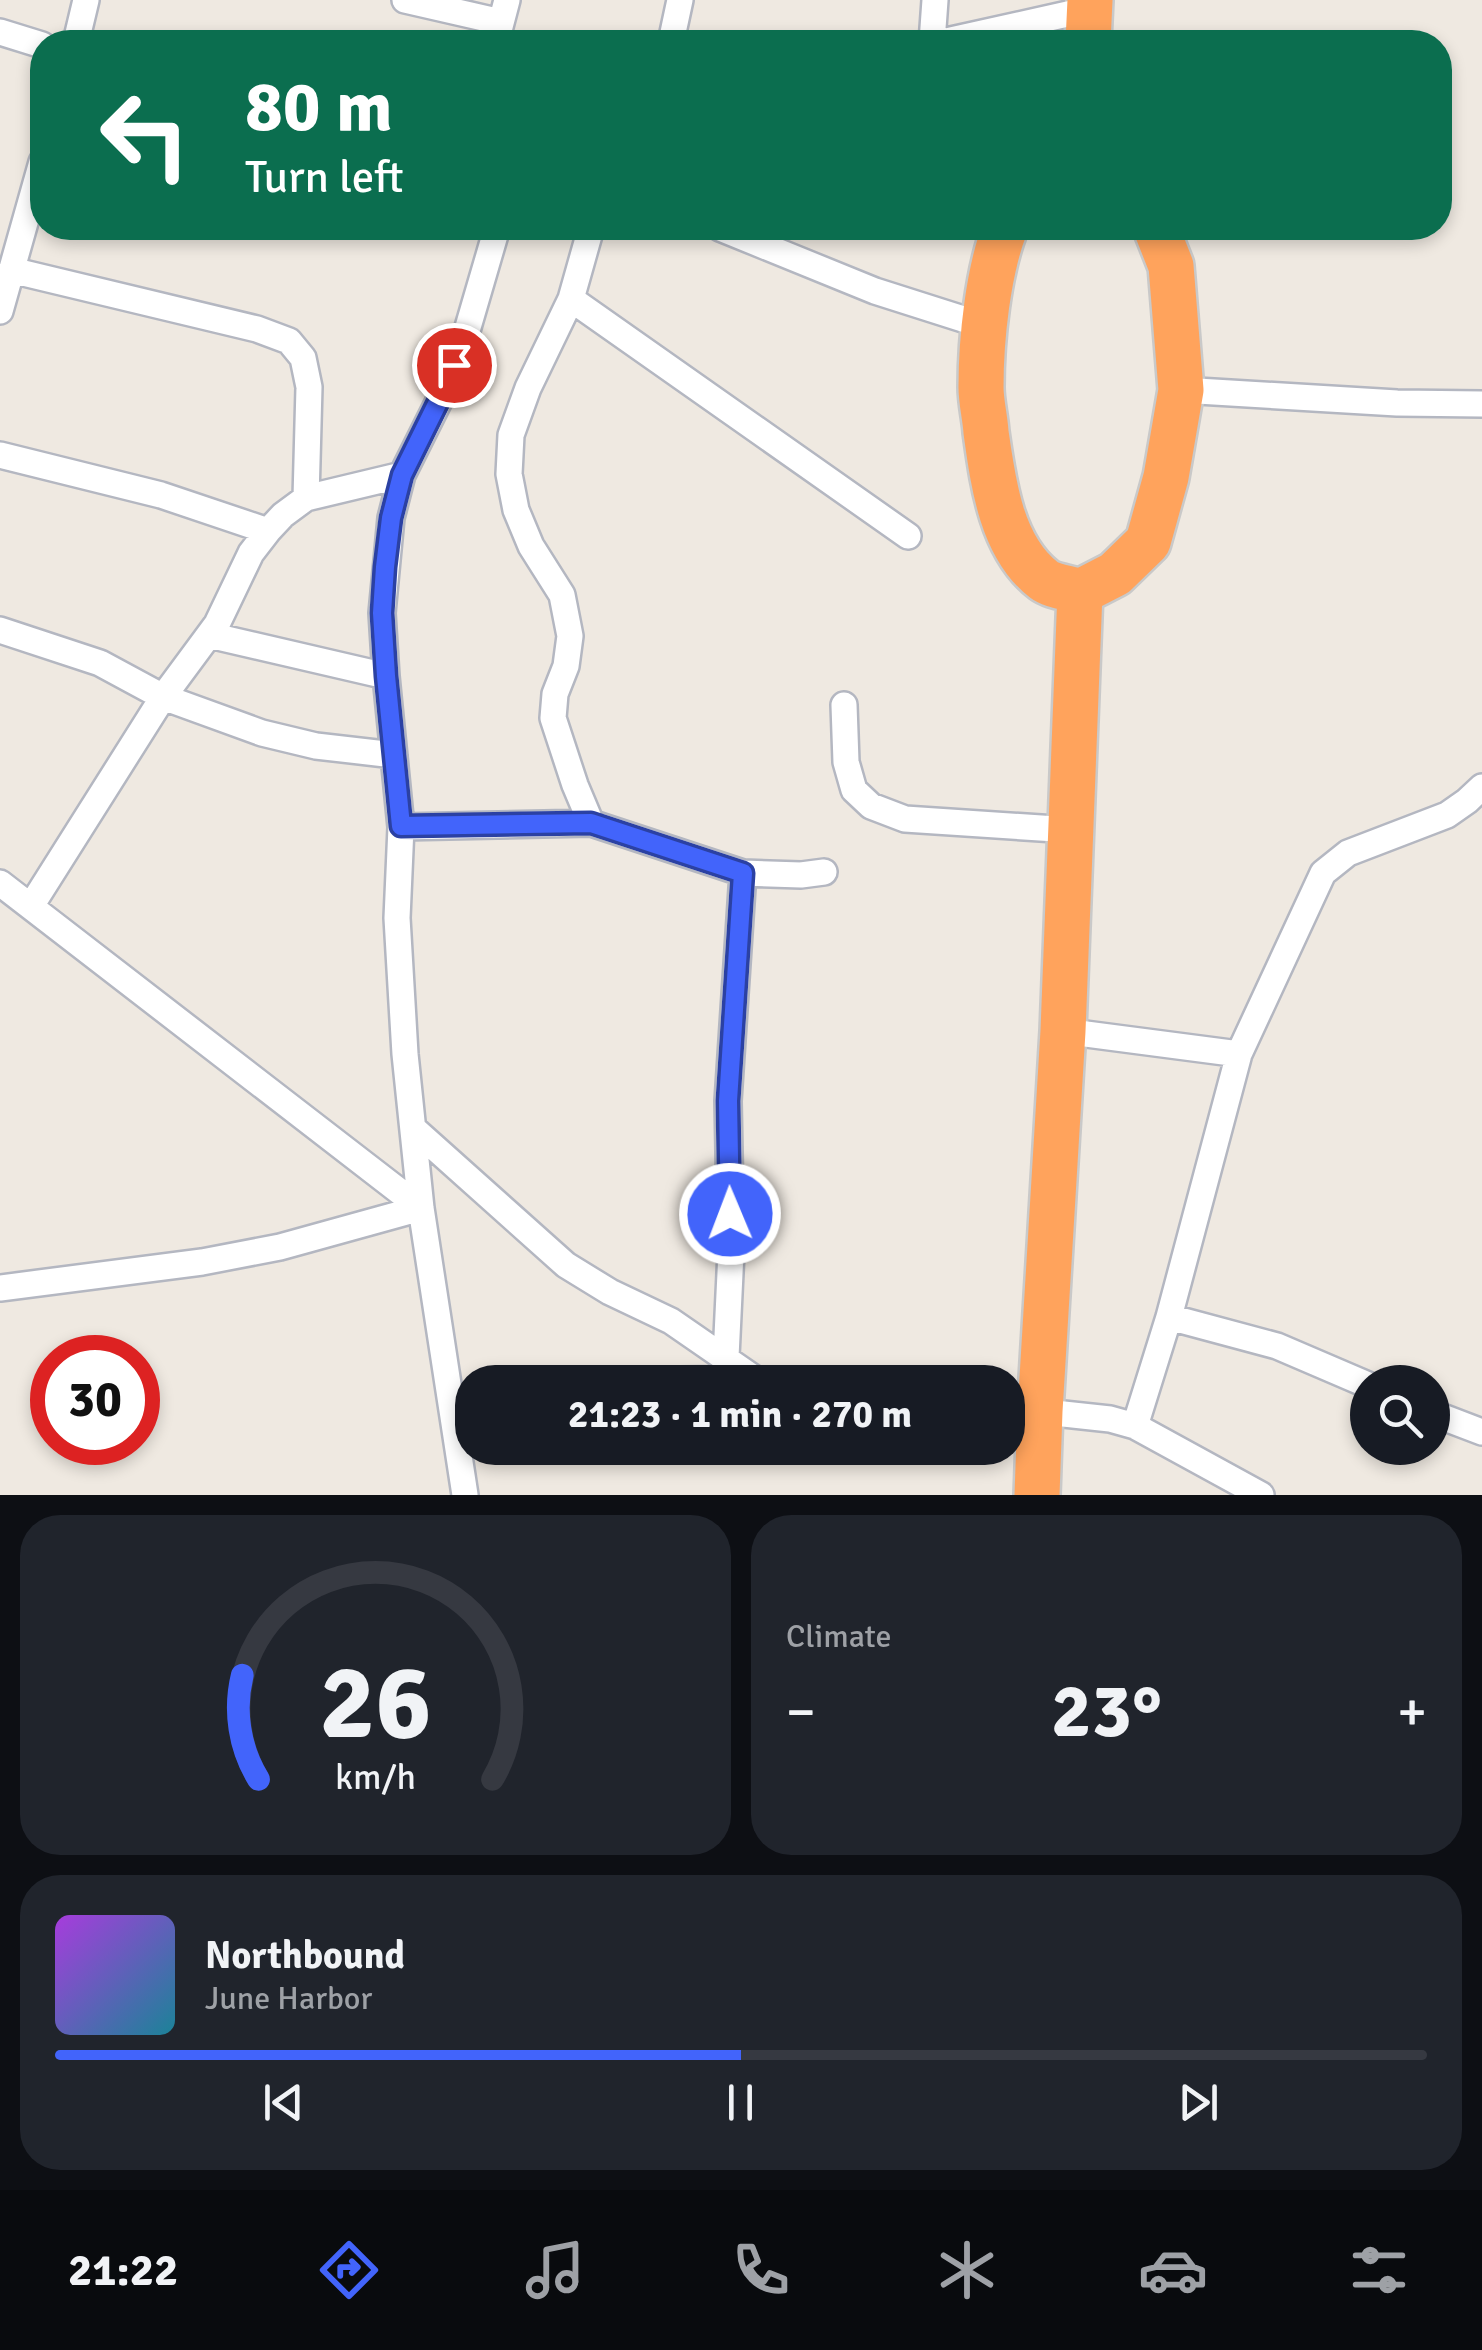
<!DOCTYPE html>
<meta charset="utf-8">
<style>
:root{--surface:#171b24;--page:#20242c;--text:#f1f3f6;--muted:#9ea1a6;--line:#363941;--accent:#4264fb}
body{margin:0;font-family:Signika,sans-serif;background:var(--page);color:var(--text);height:100vh;display:flex;flex-direction:column;font-size:38px;white-space:nowrap}
*{box-sizing:border-box;margin:0}
p{font-size:32px;color:var(--muted)}
.icon{flex:none;width:55px;height:55px;fill:none;stroke:currentColor;stroke-width:2;stroke-linecap:round;stroke-linejoin:round}
.map{position:relative;height:1495px;overflow:hidden}
.side{display:flex;flex-direction:column;gap:20px;padding:20px;background:#0d0f14;flex:1}
.side>*{flex:none}
.hud{position:absolute;left:30px;top:30px;width:1422px;height:210px;border-radius:40px;box-shadow:0 5px 15px #0003;background:#0b6e4f;color:#fff;overflow:hidden}
.buttons{position:absolute;left:1350px;top:1365px;display:grid;gap:20px}
.buttons a{display:grid;place-items:center;width:100px;height:100px;border-radius:50%;background:var(--surface);box-shadow:0 5px 15px #0003;font-size:50px}
.speed{position:absolute;left:30px;top:1335px;display:flex;gap:20px;font-size:50px;font-weight:700;text-align:center}
.speed>*{display:grid;place-content:center;width:130px;height:130px;border-radius:50%;background:var(--surface);box-shadow:0 5px 15px #0003;line-height:1}
.speed .limit{border:15px solid #d22;background:#fff;color:#111}
.pin{position:absolute;display:grid;place-items:center;width:85px;height:85px;color:#fff;margin:-42px;border:5px solid #fff;border-radius:50%;box-shadow:0 2px 10px #0007}
.me{position:absolute;width:110px;margin:-55px;rotate:359deg;stroke-linejoin:round;filter:drop-shadow(0 0 8px #0008)}
.turn{display:flex;align-items:center;gap:35px;height:210px;padding:0 50px;font-size:45px}
.turn .icon{width:130px;height:130px;stroke-width:2.5}
.turn b{display:block;font-size:70px;line-height:85px}
.big{font-size:75px;font-weight:700;line-height:1.1}
.side .tile{flex:1;display:flex;flex-direction:column;justify-content:center;gap:15px;min-width:0;padding:0 35px;border-radius:40px;background:var(--page)}
.side .dial{align-items:center;gap:0}
.dial svg{height:260px;overflow:visible;fill:none;stroke:var(--line);stroke-width:7;stroke-linecap:round;text-anchor:middle}
.dial text{fill:var(--text);stroke:none}
.song{display:flex;align-items:center;gap:30px}
.cover{width:120px;height:120px;border-radius:15px;background:linear-gradient(135deg,hsl(280 70% 55%),hsl(190 70% 35%))}
.played{height:10px;border-radius:5px;background:linear-gradient(90deg,var(--accent) 50%,var(--line) 50%)}
.keys{display:flex;justify-content:space-around;direction:ltr}
.heat{display:flex;justify-content:space-between;align-items:center;font-size:55px;direction:ltr}
.side .tiles{flex:1;display:grid;gap:20px;grid-template-columns:1fr 1fr}
.tile:last-child{grid-column:span 2}
.trip{position:absolute;left:455px;top:1365px;width:570px;height:100px;border-radius:40px;background:var(--surface);box-shadow:0 5px 15px #0003;font-weight:700;line-height:100px;text-align:center}
.menu{display:flex;height:160px;justify-content:space-around;align-items:center;background:#090b0e;color:var(--muted)}
.menu .icon{width:70px;height:70px}
.menu .selected{color:var(--accent)}
.menu b{font-size:45px;color:var(--text)}
.map>svg:first-child{display:block}
.lines{fill:none;stroke-linecap:round;stroke-linejoin:round}
.street-casing{stroke:#b4b7c1;stroke-width:30}
.highway-casing{stroke:#c9c9c9;stroke-width:50}
.street{stroke:#fff;stroke-width:25}
.highway{stroke:#ffa35c;stroke-width:45}
.route-casing{stroke:#2b41a3;stroke-width:25}
.route{stroke:#4264fb;stroke-width:18}
</style>
<div class="map">
<svg width="1482" height="1495" viewBox="0 0 1482 1495">
<rect width="100%" height="100%" fill="#efe9e1"/>
<g class="lines">
<!-- street casing -->
<g class="street-casing">
<path id="street" d="M405 0 501 22
M0 32 42 45
M76 42 86 0
M496 42 507 0
M671 42 680 0
M932 42 935 0
M942 42 1090 9 1097 6
M591 228 571 299 528 388 511 435 509 474 516 510 531 546 562 595 570 636 566 666 555 694 553 718 575 785 591 823
M720 228 875 291 985 326
M11 270 257 329 289 341 303 358 309 387 306 498
M571 299 908 536
M0 311 42 162
M1181 390 1397 403 1482 404
M0 455 161 495 268 531
M0 630 100 663 163 697 262 733 316 746 394 755
M209 635 386 676
M844 705 846 762 854 790 871 806 905 819 1071 830
M401 827 591 823 743 873 801 875 824 872
M0 883 421 1208
M31 906 163 697 217 624 251 553 268 531 283 515 306 498 402 475
M1063 1031 1239 1054
M415 1130 566 1265 610 1292 671 1321 755 1379 771 1382
M0 1288 202 1262 280 1247 421 1208
M1169 1317 1277 1346 1368 1385
M726 1357 731 1252 728 1101 743 873
M528 1382 755 1379
M1008 1408 1110 1419 1135 1426 1261 1495
M1432 1413 1482 1432
M1135 1426 1169 1317 1239 1054 1323 873 1348 853 1447 815 1467 801 1482 787
M465 1495 421 1208 405 1054 397 918 401 827 386 676 382 613 391 518 402 475 445 389 464 341 497 228"/>
</g>
<!-- highway casing -->
<g class="highway-casing">
<path id="highway" d="M1088 42 1090 0
M1005 228C988 272 981 339 981 387 981 402 985 417 986 432 993 482 1001 547 1044 580 1052 586 1069 588 1080 592L1115 574 1148 542 1166 477 1181 390 1171 266 1156 228
M1037 1495 1040 1411 1063 1031 1080 592"/>
</g>
<!-- street -->
<use href="#street" class="street"/>
<!-- highway -->
<use href="#highway" class="highway"/>
</g>
<g class="lines">
<!-- route casing -->
<g class="route-casing">
<path id="route" d="M454 365 445 388 402 475 391 518 385 567 382 613 386 676 401 826 591 823 743 873 728 1101 730 1214"/>
</g>
<!-- route -->
<use href="#route" class="route"/>
</g>
</svg>
<div class="buttons">
<a><svg class="icon" aria-label="search" viewBox="0 0 24 24"><circle cx="10" cy="10" r="6"/><path d="M15 15l6 6"/></svg></a>
</div>
<div class="speed"><div class="limit">30</div></div>
<div class="pin" style="left:454px;top:365px;background:#d93025"><svg class="icon" aria-label="arrive" viewBox="0 0 24 24"><path d="M6 21V4h12l-3 4 3 4H6"/></svg></div>
<svg class="me" style="left:730px;top:1214px" viewBox="-20 -20 40 40"><circle r="17" fill="#4264fb" stroke="#fff" stroke-width="3"/><path d="M0-11L8 9 0 5-8 9z" fill="#fff"/></svg>
<div class="trip">21:23 · 1 min · 270 m</div>
<div class="hud">
<div class="turn"><svg class="icon" aria-label="left" viewBox="0 0 24 24"><path d="M17 20v-9H6M10 6l-5 5 5 5"/></svg><div><b>80 m</b>Turn left</div></div>
</div>
</div>
<section class="side">
<div class="tiles">
<div class="tile dial"><svg viewBox="0 0 100 80">
<path d="M14 69A42 42 0 1 1 86 69"/>
<path d="M14 69A42 42 0 0 1 9 37" stroke="#4264fb"/>
<text x="50" y="56" font-size="32" font-weight="700">26</text>
<text x="50" y="72" font-size="11">km/h</text>
</svg></div>
<div class="tile"><p>Climate</p>
<div class="heat"><a>−</a><b class="big">23°</b><a>+</a></div>
</div>
<div class="tile">
<div class="song"><i class="cover"></i><div><b>Northbound</b><p>June Harbor</p></div></div>
<div class="played"></div>
<div class="keys"><svg class="icon" aria-label="previous" viewBox="0 0 24 24"><path d="M18 5L8 12l10 7zM5 5v14"/></svg><svg class="icon" aria-label="pause" viewBox="0 0 24 24"><path d="M8 5v14M16 5v14"/></svg><svg class="icon" aria-label="next" viewBox="0 0 24 24"><path d="M6 5l10 7-10 7zM19 5v14"/></svg></div>
</div>
</div>
</section>
<nav class="menu">
<b>21:22</b>
<svg class="icon selected" aria-label="directions" viewBox="0 0 24 24"><path d="M12 3l9 9-9 9-9-9zM9 14v-3h6M13 9l2 2-2 2"/></svg>
<svg class="icon" aria-label="music" viewBox="0 0 24 24"><path d="M9 18V5l10-2v13"/><circle cx="6" cy="18" r="3"/><circle cx="16" cy="16" r="3"/></svg>
<svg class="icon" aria-label="phone" viewBox="0 0 24 24"><path d="M5 4h4l2 5-3 2q2 4 5 5l2-3 5 2v4C11 20 4 13 5 4z"/></svg>
<svg class="icon" aria-label="climate" viewBox="0 0 24 24"><path d="M12 3v18M4 7l16 10M4 17L20 7"/></svg>
<svg class="icon" aria-label="car" viewBox="0 0 24 24"><path d="M5 17H2v-5l4-1 3-4h7l3 4 3 1v5h-3M9 17h6M6 11h13"/><circle cx="7" cy="17" r="2"/><circle cx="17" cy="17" r="2"/></svg>
<svg class="icon" aria-label="filters" viewBox="0 0 24 24"><path d="M4 7h16M4 17h16"/><circle cx="9" cy="7" r="2"/><circle cx="15" cy="17" r="2"/></svg>
</nav>
